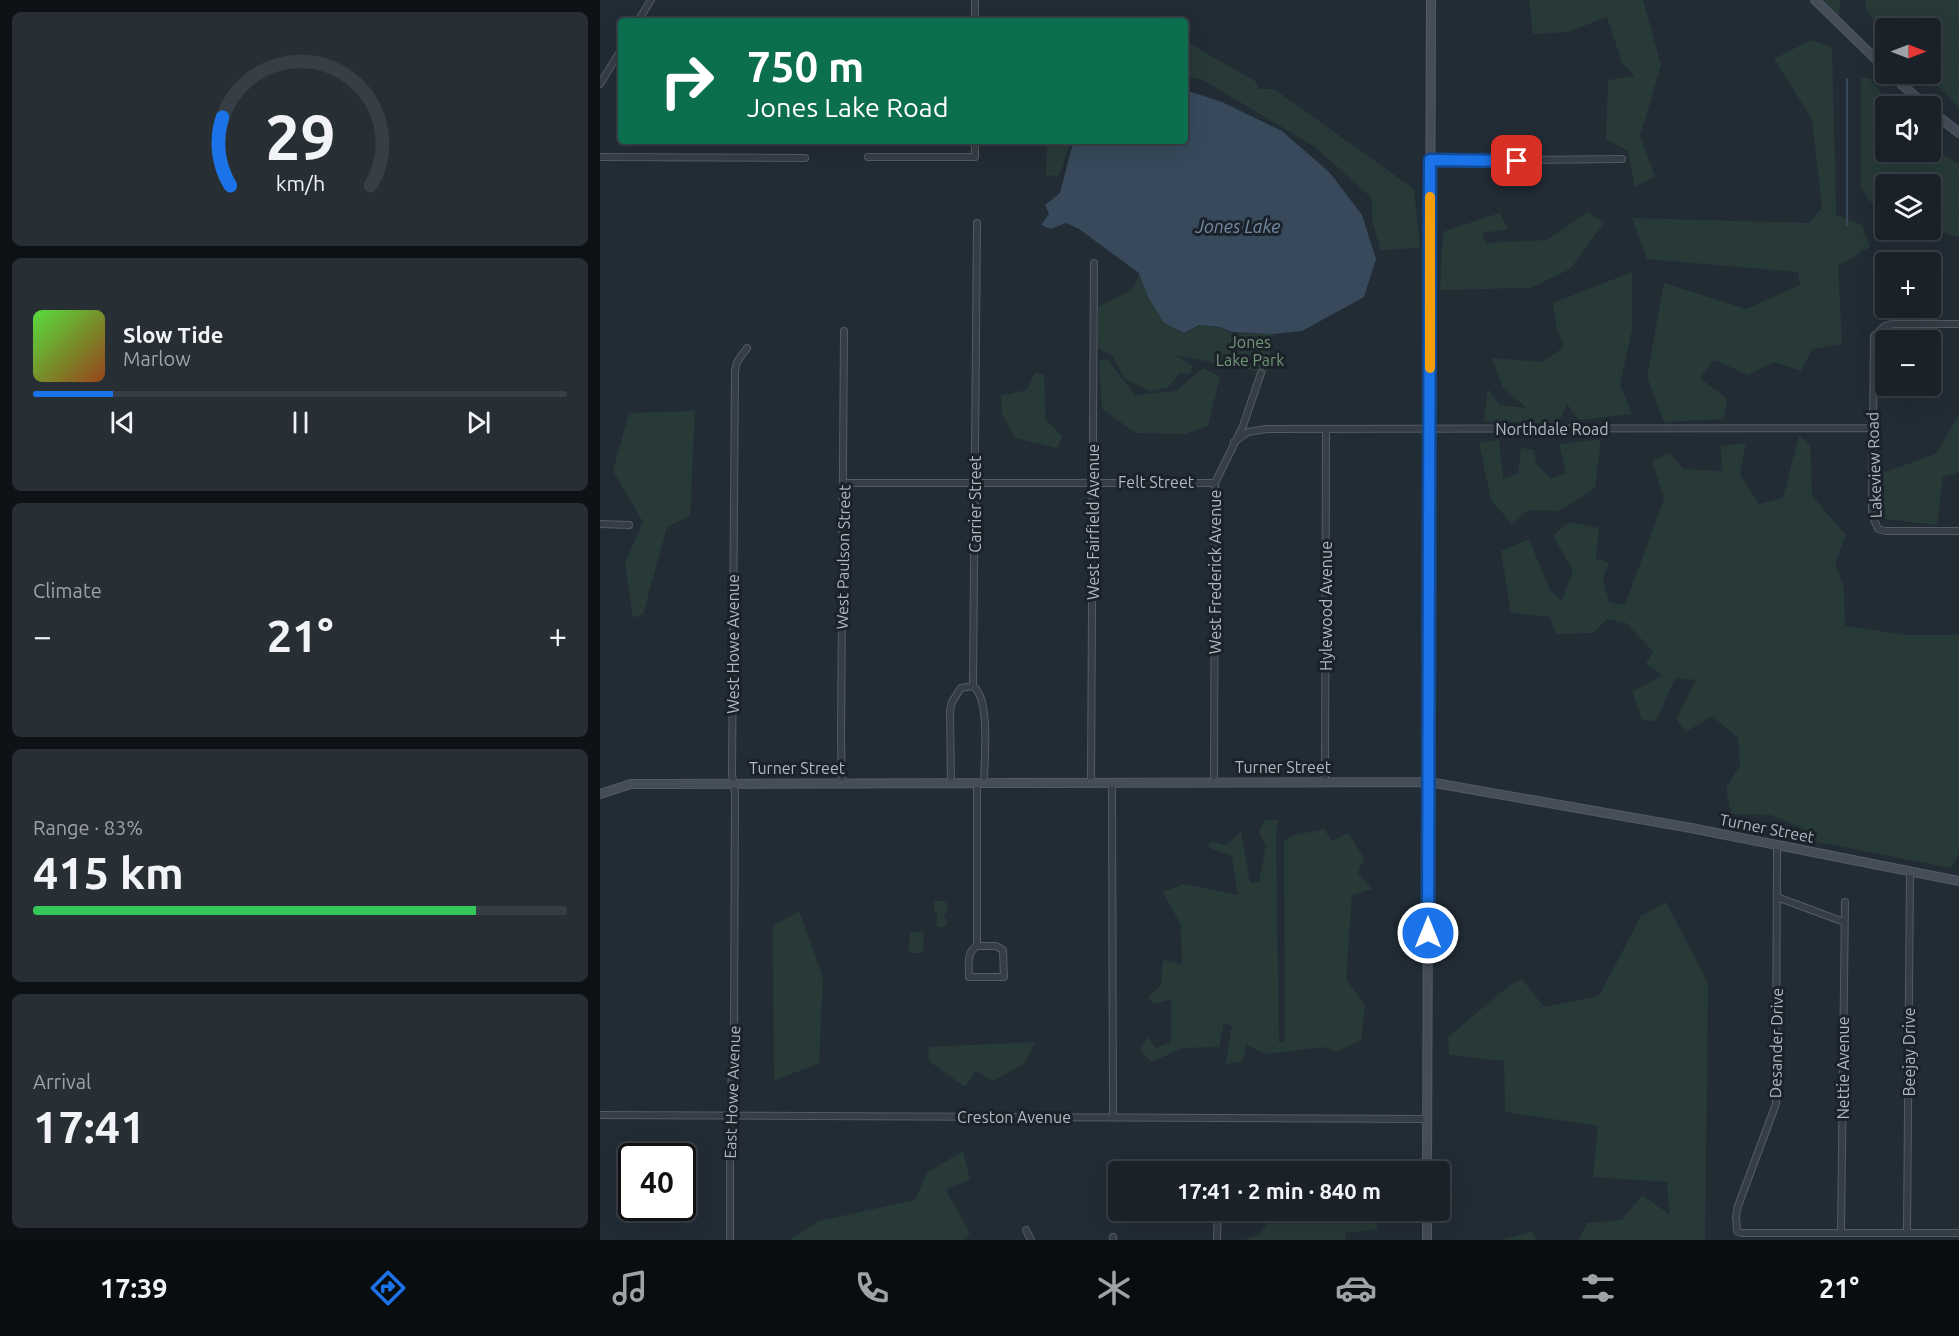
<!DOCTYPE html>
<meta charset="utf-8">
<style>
:root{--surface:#1a2128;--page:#272e34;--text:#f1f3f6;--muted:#9fa3a8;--line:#383e45;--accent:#1a73e8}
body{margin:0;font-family:Ubuntu,sans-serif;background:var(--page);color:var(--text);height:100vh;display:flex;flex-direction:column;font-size:22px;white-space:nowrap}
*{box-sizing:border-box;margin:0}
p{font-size:20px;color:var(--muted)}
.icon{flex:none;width:33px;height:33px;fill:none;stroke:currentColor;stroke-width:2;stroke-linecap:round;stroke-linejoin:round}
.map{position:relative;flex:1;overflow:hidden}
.panel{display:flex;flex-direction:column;gap:12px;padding:12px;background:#0e1216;width:600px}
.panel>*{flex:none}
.top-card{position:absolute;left:18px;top:18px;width:570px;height:126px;border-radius:6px;box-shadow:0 6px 24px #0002,0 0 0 2px var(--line);background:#0b6e4f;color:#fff;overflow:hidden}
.needle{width:39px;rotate:90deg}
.tools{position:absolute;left:1275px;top:18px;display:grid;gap:12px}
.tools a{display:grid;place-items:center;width:66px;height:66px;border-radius:6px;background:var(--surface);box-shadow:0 6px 24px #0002,0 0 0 2px var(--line);font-size:30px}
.speed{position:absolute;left:18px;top:1143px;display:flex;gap:12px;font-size:30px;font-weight:700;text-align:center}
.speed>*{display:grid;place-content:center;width:78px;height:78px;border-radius:50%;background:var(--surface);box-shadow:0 6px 24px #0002,0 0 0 2px var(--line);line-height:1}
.speed .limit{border:3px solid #111;border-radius:9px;background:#fff;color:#111}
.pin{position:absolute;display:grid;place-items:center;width:51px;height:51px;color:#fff;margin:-26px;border-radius:12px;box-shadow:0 3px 9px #0006}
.me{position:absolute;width:66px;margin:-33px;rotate:0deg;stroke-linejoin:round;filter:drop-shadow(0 0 4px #0008)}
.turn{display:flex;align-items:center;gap:21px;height:126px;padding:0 30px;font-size:27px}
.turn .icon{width:78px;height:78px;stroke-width:2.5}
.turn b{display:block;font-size:42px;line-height:51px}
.big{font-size:45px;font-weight:600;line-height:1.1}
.panel .widget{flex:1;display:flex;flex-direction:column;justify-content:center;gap:9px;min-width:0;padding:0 21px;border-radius:9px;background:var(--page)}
.panel .dial{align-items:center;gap:0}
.dial svg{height:156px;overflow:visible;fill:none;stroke:var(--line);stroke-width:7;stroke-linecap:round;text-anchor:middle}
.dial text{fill:var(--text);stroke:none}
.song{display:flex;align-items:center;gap:18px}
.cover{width:72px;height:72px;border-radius:9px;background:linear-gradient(135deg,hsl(110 70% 55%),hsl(20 70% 35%))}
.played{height:6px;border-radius:3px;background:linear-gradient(90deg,var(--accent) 15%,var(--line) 15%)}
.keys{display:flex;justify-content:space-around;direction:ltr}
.heat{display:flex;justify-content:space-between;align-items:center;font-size:33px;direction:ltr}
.charge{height:9px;border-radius:4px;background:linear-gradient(90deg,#34c759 83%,var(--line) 0)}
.trip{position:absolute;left:508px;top:1161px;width:342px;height:60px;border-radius:6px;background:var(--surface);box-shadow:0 6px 24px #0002,0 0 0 2px var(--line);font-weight:600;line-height:60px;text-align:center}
.menu{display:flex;height:96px;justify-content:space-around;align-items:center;background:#0a0d10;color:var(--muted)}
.menu .icon{width:42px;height:42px}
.menu .active{color:var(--accent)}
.menu b{font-size:27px;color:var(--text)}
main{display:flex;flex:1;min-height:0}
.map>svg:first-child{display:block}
.green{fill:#273a38}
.water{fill:#37495b}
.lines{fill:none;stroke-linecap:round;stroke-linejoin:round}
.stream{stroke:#37495b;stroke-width:2}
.street-casing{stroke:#535b63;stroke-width:8}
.secondary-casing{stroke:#535b63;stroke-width:10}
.street{stroke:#353d46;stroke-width:6}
.secondary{stroke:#444d58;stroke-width:8}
.route-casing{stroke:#114b97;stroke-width:15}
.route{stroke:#1a73e8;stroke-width:10}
.slow{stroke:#f59e0b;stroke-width:10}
.labels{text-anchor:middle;stroke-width:6;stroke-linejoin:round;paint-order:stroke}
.park-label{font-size:16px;fill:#709676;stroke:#1b222a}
.street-label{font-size:16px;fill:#b0b8c2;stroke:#1b222a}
.water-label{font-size:18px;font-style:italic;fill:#728ba4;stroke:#1b222a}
</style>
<main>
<section class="panel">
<div class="widget dial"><svg viewBox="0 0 100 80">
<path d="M14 69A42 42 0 1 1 86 69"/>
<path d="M14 69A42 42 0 0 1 10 34" stroke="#1a73e8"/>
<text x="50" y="56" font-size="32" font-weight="700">29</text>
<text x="50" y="72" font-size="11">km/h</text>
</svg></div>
<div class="widget">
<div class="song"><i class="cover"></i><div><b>Slow Tide</b><p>Marlow</p></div></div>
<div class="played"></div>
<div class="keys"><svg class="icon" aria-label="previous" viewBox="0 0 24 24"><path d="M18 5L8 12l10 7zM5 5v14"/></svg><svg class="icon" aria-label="pause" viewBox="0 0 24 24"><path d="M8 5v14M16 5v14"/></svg><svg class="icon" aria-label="next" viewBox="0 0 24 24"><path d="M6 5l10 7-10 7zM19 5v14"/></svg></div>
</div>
<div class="widget"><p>Climate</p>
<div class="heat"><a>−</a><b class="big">21°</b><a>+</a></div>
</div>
<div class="widget"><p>Range · 83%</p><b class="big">415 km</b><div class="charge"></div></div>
<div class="widget"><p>Arrival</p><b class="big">17:41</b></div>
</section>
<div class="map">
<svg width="1359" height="1240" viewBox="0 0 1359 1240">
<rect width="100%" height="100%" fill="#222c35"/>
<!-- green -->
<path class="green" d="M929 0H1043L1061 65 1040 136 1055 176 1035 187 1028 151 1006 139 1008 80 1035 76 1022 63 1007 17 968 32 933 34Z
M1223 0H1240L1239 17Z
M1266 0H1359V108L1326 74H1330V28H1286L1285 31 1266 11Z
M1211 40 1232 47 1236 215 1262 225 1270 247 1238 266 1242 344 1212 349 1201 371 1174 362 1148 375 1114 360 1100 378 1127 399 1124 419 1064 422 1047 377 1064 283 1146 309 1200 285 1198 272 1047 259 1032 218 1209 223 1222 208 1212 119 1174 59Z
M585 41 655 81 659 89H674L814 189 820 248 780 250 772 219V198L715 147 603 80 585 76Z
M1261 78H1269L1292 106H1286V152H1330L1331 147 1359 164V237L1331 229 1330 184H1286L1285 218H1282L1261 188Z
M447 141H471L459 175 446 176Z
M987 212 1004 223 970 269 931 288 840 290 843 232 900 213 908 229 882 233 886 243 947 240Z
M1032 272V330L1020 384 1032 414 979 420 967 404 958 424 884 421 888 389 900 405 927 408 903 388 892 358 942 362 964 347 956 325 953 303Z
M540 273 548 297 564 323 584 334 600 325 620 328 632 333 673 334 667 373 575 355 593 366 590 374 580 373 567 388 549 391 524 378 513 356 498 348V307L532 290Z
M499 360H508L535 395 576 391 603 368 620 377 608 426 585 434 536 433 502 409Z
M435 373 444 375 446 420 462 436 457 448 415 438 402 414 401 396 427 390Z
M95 411 90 516 67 527 43 614 33 618 25 563 43 522 13 471 29 413Z
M1359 414V472L1343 476 1337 525 1285 519 1282 473 1336 454Z
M1199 435 1210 445 1212 496 1246 535 1235 563 1244 588 1245 626 1306 635H1359V854L1351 868 1193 837 1203 828 1171 815 1131 814 1126 788 1140 765 1138 738 1112 716 1086 732 1076 719 1096 680 1075 678 1056 721 1042 720 1032 692 1063 675 1046 664 1053 651 1026 623 1007 619 993 633 956 634 950 617 911 613 901 551 929 539 950 590 962 601 973 570 953 536 969 522 999 528 996 558 1009 563 1003 578 1009 602 1025 605 1064 499 1052 461 1070 453 1083 469 1123 471 1120 446 1146 443 1140 474 1159 504 1183 498Z
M1001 439 995 488 959 511 928 510 912 524 891 500 879 443 899 440 903 479 918 474 921 448 934 450 936 463 951 479 966 473 959 444Z
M665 820H679L676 834 679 1043 685 1040 684 841 695 835 724 829 732 841 748 833 764 858 758 873 772 889 752 895 746 979 765 1006 761 1040 737 1052 722 1047 666 1054 646 1045 643 1061 626 1064 632 1026 624 1023 619 1047 583 1048 551 1062 540 1049 547 1037 556 1048 571 1042V999L553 1004 548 997 561 985 563 960 582 964 581 925 563 892 583 884 638 895 632 856 608 847 610 841 626 845 641 832 650 883 659 882 666 845 659 832Z
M336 901H344L347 904V912L344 915 347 924 344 927H339L336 924 338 915 334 911V903Z
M1066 902 1108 983 1105 1240H979L987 1223 1022 1220 1042 1195 1070 1215 1067 1182 993 1177 998 1126 905 1112 904 1061 849 1055 848 1037 910 985 922 979 944 1007 999 996 1041 916Z
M199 911 223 977 219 1064 174 1080 173 926Z
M310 932H324L323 953H309Z
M435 1042 425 1063 393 1081 376 1071 365 1087 329 1061 328 1047Z
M363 1151 370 1179 346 1190 370 1233 363 1240H189L219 1221 315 1200 327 1173Z
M677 1211H772L778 1229 746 1233 745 1240H643L659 1235Z
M932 1232 936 1240H904V1239Z"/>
<!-- water -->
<path class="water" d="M585 90 622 102 682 131 730 173 762 215 776 259 764 297 702 331 673 334 632 332 620 327 599 325 584 333 564 323 548 297 539 273 479 229 466 223 451 229 441 225 449 214 445 205 460 193 471 150 475 141H585Z"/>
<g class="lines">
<!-- stream -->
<path class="stream" d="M1247 79V225"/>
<!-- street casing -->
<g class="street-casing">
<path id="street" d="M38 21 51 0
M375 21V0
M0 84 21 50
M0 157 205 158
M268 157H375V141
M830 161 1022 159
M377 223 373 686C391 699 384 761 384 783
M1359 324H1293L1285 326 1274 336 1272 515 1278 529 1285 531H1359
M634 442 648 432 667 429 1273 428
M244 483H615
M0 524 29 525
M491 782 494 263
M512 782 513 1118
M614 782 615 483 643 426 661 373
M725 782 726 430
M242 783 241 740 244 331
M351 783 350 711 352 702 361 688 373 686
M377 783V946C366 952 369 966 369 977H404L403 950 396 946H377
M1177 846 1176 1104 1138 1206 1136 1216 1137 1231 1141 1233H1359
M1177 897 1244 922
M0 1115 827 1119
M426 1230 431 1240
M1241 1233 1245 902
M1307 1233 1310 872
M130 1240V1115L134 1029 135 793 132 775 135 371 137 362 147 348
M513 1240V1237
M617 1240 618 1210"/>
</g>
<!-- secondary casing -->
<g class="secondary-casing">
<path id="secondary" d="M1215 0 1286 69
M1290 74 1326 106
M1330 110 1359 133
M0 794 31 784H60L829 782 1091 828 1359 881
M827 1172 831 0
M827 1240V1210"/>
</g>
<!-- street -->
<use href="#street" class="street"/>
<!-- secondary -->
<use href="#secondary" class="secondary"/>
</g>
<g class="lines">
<!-- route casing -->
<g class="route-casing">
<path id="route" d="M828 933 830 160 917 161"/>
</g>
<!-- route -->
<use href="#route" class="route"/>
<!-- slow -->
<path class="slow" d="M830 368V197"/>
</g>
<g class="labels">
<!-- park labels -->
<g class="park-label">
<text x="650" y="348">Jones<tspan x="650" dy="18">Lake Park</tspan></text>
</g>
<!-- street labels -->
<g class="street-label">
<text x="952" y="435">Northdale Road</text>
<text transform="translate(1274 465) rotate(-92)" y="6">Lakeview Road</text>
<text x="556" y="488">Felt Street</text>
<text transform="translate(375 504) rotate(-90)" y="6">Carrier Street</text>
<text transform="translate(493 522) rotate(-90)" y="6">West Fairfield Avenue</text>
<text transform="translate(243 557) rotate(-89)" y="6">West Paulson Street</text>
<text transform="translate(615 572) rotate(-90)" y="6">West Frederick Avenue</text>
<text transform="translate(726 606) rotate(-90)" y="6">Hylewood Avenue</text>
<text transform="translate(133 644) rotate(-90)" y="6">West Howe Avenue</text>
<text x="683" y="773">Turner Street</text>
<text x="197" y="774">Turner Street</text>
<text transform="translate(1167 828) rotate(11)" y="6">Turner Street</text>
<text transform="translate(1176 1043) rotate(-89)" y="6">Desander Drive</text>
<text transform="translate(1309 1052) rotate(-90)" y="6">Beejay Drive</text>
<text transform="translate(1243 1068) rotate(-90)" y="6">Nettie Avenue</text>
<text transform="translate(132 1092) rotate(-88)" y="6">East Howe Avenue</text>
<text x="414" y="1123">Creston Avenue</text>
</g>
<!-- water labels -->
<g class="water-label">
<text x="638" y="233">Jones Lake</text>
</g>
</g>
</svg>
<div class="tools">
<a><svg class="needle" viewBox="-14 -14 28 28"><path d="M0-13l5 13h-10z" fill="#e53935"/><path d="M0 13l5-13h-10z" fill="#9fa3a8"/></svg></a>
<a><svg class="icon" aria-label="sound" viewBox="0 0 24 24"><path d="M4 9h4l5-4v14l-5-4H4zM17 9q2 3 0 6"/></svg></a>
<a><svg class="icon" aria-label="layers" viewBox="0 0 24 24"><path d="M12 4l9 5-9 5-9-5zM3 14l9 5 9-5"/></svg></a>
<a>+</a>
<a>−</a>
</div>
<div class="speed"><div class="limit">40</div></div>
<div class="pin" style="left:917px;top:161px;background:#d93025"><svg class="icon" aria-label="arrive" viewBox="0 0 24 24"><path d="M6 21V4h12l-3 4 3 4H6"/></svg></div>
<svg class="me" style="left:828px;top:933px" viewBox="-20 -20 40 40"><circle r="17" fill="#1a73e8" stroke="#fff" stroke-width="3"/><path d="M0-11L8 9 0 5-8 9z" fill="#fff"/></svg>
<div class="trip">17:41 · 2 min · 840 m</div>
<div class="top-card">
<div class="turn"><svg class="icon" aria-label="right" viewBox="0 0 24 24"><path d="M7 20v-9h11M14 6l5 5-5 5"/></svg><div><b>750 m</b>Jones Lake Road</div></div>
</div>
</div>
</main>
<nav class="menu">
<b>17:39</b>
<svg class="icon active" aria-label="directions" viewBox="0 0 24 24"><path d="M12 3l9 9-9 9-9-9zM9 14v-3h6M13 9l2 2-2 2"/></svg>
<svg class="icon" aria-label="music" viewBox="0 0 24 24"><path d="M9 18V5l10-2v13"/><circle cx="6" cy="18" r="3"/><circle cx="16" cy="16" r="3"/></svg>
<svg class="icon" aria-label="phone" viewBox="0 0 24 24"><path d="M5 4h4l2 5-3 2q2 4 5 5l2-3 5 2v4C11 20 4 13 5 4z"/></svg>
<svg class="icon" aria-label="climate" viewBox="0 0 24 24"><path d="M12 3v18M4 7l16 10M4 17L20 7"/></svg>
<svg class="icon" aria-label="car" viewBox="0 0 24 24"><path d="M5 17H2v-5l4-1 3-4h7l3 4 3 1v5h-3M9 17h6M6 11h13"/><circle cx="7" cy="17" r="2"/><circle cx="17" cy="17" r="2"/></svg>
<svg class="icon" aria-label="filters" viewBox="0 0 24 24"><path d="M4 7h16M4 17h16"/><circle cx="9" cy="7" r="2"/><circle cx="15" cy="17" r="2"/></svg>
<b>21°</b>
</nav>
